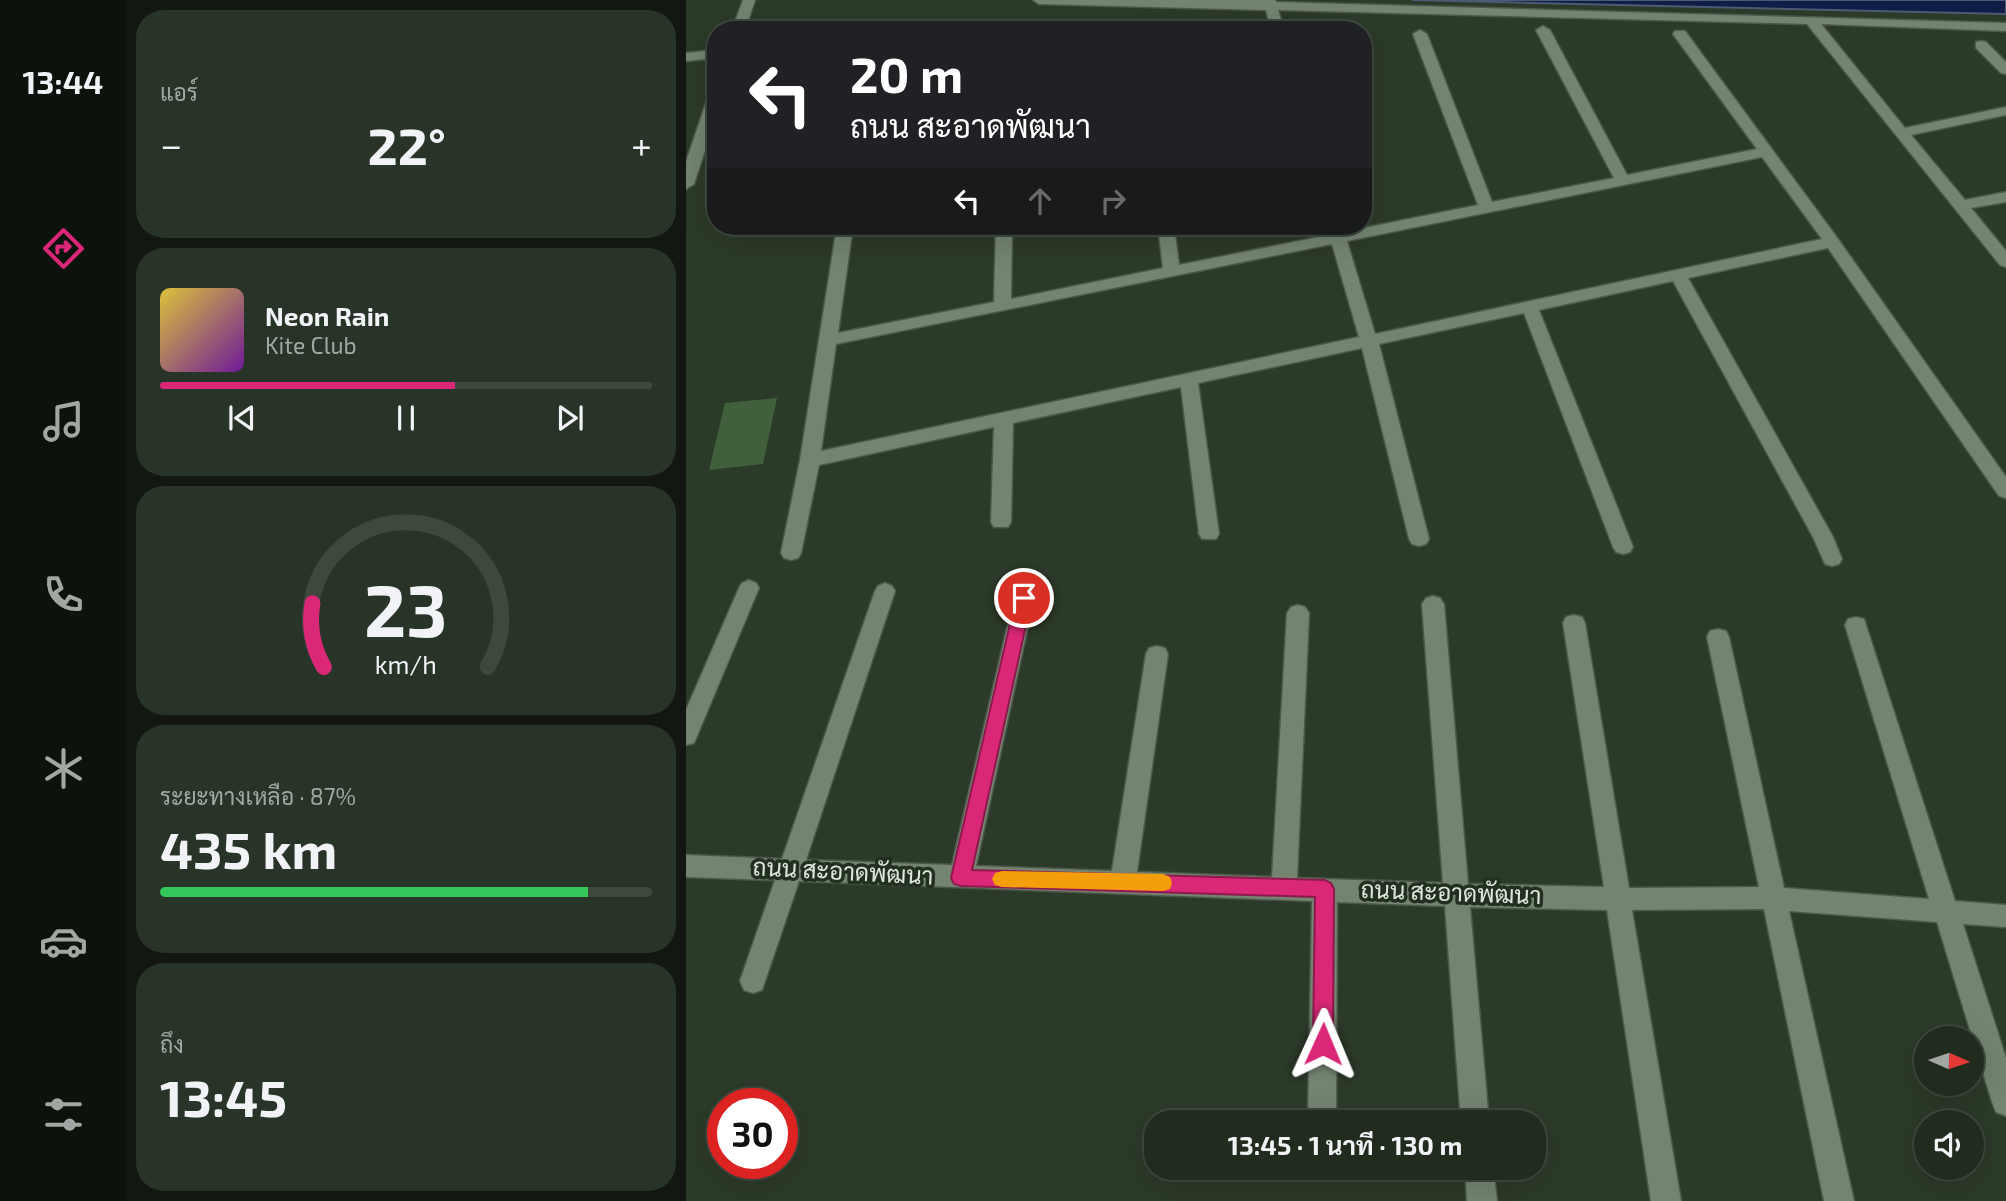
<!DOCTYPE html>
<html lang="th">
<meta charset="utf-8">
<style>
:root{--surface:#212c1f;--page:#293428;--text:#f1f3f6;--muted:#a2a7a4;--line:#3e483d;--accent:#db2777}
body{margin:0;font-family:"Exo 2",Sarabun,sans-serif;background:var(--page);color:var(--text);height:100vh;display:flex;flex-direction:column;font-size:26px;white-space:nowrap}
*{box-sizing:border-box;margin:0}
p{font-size:23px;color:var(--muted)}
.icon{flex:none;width:38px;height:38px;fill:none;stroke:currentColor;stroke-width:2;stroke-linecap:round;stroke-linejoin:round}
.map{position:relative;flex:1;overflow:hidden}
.sheet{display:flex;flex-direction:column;gap:10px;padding:10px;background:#121811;width:560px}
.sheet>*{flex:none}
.hud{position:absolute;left:21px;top:21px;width:665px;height:214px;border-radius:28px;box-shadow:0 7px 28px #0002,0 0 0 2px var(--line);background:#202124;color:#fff;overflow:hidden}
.needle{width:46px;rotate:93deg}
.controls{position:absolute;left:1228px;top:1026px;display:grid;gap:14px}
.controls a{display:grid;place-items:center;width:70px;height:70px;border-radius:50%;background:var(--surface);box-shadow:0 7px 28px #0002,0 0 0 2px var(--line);font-size:35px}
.speed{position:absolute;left:21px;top:1088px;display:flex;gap:14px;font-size:35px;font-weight:700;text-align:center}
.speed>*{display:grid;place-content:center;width:91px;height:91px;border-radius:50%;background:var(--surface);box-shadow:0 7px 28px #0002,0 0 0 2px var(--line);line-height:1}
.speed .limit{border:10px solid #d22;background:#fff;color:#111}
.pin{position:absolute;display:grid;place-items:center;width:60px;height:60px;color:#fff;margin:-30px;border:4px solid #fff;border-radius:50%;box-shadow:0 2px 7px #0007}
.me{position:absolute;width:77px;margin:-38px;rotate:1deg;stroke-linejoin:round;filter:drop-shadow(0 0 5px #0008)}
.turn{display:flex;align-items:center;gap:24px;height:147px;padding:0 28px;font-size:32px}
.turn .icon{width:91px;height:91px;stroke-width:2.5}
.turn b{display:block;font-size:49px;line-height:60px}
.lanes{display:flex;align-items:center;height:66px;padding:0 28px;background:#0003;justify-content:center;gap:35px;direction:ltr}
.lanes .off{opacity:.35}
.big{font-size:52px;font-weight:700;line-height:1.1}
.sheet .widget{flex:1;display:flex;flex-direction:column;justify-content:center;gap:10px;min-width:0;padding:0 24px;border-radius:28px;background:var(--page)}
.sheet .dial{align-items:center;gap:0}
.dial svg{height:182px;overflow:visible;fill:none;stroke:var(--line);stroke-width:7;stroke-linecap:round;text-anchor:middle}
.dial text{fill:var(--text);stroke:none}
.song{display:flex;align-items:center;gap:21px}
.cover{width:84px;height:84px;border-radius:10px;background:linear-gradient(135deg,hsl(50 70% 55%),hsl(280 70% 35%))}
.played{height:7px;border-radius:4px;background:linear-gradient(90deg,var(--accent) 60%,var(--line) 60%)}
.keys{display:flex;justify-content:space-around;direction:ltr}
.heat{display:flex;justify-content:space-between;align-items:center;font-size:38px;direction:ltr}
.charge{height:10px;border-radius:5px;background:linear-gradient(90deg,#34c759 87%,var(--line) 0)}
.trip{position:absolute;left:458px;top:1110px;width:402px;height:70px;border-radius:28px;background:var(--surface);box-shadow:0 7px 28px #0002,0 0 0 2px var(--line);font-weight:700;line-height:70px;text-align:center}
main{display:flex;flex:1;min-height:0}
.tab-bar{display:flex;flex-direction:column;width:126px;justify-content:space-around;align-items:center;background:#0d120c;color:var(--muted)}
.tab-bar .icon{width:49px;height:49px}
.tab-bar .active{color:var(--accent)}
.tab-bar b{font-size:32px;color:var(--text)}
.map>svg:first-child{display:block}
.green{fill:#40603b}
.water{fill:#0f1e46;stroke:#4d5a73;stroke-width:2}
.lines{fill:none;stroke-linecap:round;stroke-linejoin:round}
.street-casing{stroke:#4c584a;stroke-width:3}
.street{fill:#748471;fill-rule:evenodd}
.route{fill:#db2777;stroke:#8e194d;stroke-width:2}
.slow{fill:#f59e0b}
.labels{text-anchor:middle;stroke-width:7;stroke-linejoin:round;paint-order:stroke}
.street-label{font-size:24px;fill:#dde6dc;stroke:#22301f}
</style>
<main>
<nav class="tab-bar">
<b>13:44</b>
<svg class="icon active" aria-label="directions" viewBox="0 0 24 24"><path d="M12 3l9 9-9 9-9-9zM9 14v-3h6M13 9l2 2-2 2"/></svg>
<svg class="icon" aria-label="music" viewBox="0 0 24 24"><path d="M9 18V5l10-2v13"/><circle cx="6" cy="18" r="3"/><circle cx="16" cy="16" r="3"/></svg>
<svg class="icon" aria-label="phone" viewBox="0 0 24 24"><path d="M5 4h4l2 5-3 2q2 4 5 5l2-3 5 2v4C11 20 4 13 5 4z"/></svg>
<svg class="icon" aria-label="climate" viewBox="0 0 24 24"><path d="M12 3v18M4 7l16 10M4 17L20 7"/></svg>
<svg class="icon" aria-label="car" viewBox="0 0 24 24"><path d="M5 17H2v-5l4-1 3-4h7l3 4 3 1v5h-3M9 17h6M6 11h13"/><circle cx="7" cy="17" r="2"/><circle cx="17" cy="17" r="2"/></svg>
<svg class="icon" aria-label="filters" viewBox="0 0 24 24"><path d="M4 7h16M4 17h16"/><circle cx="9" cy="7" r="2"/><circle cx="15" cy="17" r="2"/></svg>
</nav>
<section class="sheet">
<div class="widget"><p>แอร์</p>
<div class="heat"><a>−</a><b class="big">22°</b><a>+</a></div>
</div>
<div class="widget">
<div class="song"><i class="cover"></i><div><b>Neon Rain</b><p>Kite Club</p></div></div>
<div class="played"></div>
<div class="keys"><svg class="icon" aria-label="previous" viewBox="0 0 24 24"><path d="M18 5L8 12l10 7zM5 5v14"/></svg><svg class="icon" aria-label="pause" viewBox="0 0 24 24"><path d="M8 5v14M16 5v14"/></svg><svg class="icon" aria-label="next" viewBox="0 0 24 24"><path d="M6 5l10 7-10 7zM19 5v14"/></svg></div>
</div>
<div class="widget dial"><svg viewBox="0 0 100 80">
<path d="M14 69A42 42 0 1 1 86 69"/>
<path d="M14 69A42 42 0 0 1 9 41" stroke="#db2777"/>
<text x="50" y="56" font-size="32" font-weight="700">23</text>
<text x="50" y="72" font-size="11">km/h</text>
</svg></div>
<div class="widget"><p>ระยะทางเหลือ · 87%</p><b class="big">435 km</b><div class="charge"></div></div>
<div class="widget"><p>ถึง</p><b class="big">13:45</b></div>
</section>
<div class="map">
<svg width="1320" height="1201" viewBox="0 0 1320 1201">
<rect width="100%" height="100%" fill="#2c3a29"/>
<!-- green -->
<path class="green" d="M91 398 77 464 23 470 39 403Z"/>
<!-- water -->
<path class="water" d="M726 0H1320V14Z"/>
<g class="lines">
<!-- street casing -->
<g class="street-casing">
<path id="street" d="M57 0H69L59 30H46Z
M347 0H589L590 2 1320 23V31L1135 24 1219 128 1320 107V115L1225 135 1279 200 1320 192V202L1285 208 1320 251V267L1314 265 1121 24 592 10 598 30H585L580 10 353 4Z
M191 22 196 23 197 30H185L186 23Z
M857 26 864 30 941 175 1071 149 987 34 989 31H999L1152 239 1320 477V498L1313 496 1142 248 1002 278 1147 537 1156 559 1153 564 1146 566 1139 564 1127 537 987 281 853 310 947 547 944 552 937 554 930 552 927 547 838 313 693 344 743 539 740 544 733 546 726 544 723 539 676 348 512 383 533 534 530 539H516L513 534 495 387 327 423 325 522 322 527H308L305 522 308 427 133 465 115 553 112 558 105 560 98 558 95 553 114 460 151 226H167L152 333 308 302 310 226H326L325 299 477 268 472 226H488L493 265 643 235V226H655L658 232 792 205 727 34 734 30 741 34 806 202 928 178 850 30ZM1076 157 1136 239 689 334 661 241ZM646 244 673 337 135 451 150 344Z
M1295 41 1300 42 1320 62V74L1315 73 1290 48V42Z
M30 50V58L0 61V53Z
M30 90V116L8 184 0 189V162L23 94Z
M63 580 70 583 73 588 11 736 8 743 0 745V710L53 588 56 583Z
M199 583 206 586 209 591 120 860 266 865 328 598 331 593 338 590 345 593 348 598 290 866 426 871 460 654 463 648 471 646 479 648 482 654 451 872 586 877 601 613 605 607 612 605 619 607 623 613 611 878 757 883 736 604 740 598 747 596 754 598 758 604 782 884 918 887 877 623 880 617 888 615 896 617 899 623 943 888 1073 887 1021 637 1024 631 1032 629 1040 631 1043 637 1098 888 1243 899 1159 625 1162 619 1170 617 1178 619 1269 901 1320 905V927L1277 924 1320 1058V1116L1310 1112 1306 1102 1251 922 1103 911 1168 1201H1138L1078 909 946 910 995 1201H965L921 910 784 907 803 1122H775L759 906 651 902 650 1122H622L626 901 113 881 76 990 67 993 58 990 54 981 89 880 0 877V855L96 859 189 591 192 586Z
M779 1167H807L811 1201H781Z"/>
</g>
<!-- street -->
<use href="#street" class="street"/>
</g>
<!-- route -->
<path class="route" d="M338 592 346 598 286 870 639 880 645 883 648 889 647 1044 644 1051 637 1054 630 1051 627 1044 629 897 275 886 268 884 265 878 330 598Z"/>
<!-- slow -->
<path class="slow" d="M316 871 477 874 484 877 486 883 484 889 477 891 316 887 309 885 306 879 309 873Z"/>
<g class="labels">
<!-- street labels -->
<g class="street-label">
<text transform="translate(157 872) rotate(3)" y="8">ถนน สะอาดพัฒนา</text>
<text transform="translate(765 893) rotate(2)" y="8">ถนน สะอาดพัฒนา</text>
</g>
</g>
</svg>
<div class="controls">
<a><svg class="needle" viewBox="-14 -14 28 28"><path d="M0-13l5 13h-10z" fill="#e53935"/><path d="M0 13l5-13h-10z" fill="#a2a7a4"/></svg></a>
<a><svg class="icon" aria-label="sound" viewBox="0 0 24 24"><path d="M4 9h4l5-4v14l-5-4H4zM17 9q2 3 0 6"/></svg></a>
</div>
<div class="speed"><div class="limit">30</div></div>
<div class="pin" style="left:338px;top:598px;background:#d93025"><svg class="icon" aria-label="arrive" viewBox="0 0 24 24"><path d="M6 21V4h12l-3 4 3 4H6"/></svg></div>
<svg class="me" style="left:637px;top:1044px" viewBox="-20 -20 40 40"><path d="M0-17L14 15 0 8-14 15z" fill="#db2777" stroke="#fff" stroke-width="4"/></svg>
<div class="trip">13:45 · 1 นาที · 130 m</div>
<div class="hud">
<div class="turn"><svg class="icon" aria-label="left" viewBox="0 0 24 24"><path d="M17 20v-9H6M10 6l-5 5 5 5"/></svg><div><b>20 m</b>ถนน สะอาดพัฒนา</div></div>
<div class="lanes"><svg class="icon" aria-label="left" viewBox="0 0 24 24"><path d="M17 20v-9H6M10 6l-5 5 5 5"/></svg><svg class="icon off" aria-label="ahead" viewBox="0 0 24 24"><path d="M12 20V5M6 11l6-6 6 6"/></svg><svg class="icon off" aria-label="right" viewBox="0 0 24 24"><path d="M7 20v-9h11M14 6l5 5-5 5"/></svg></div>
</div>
</div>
</main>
